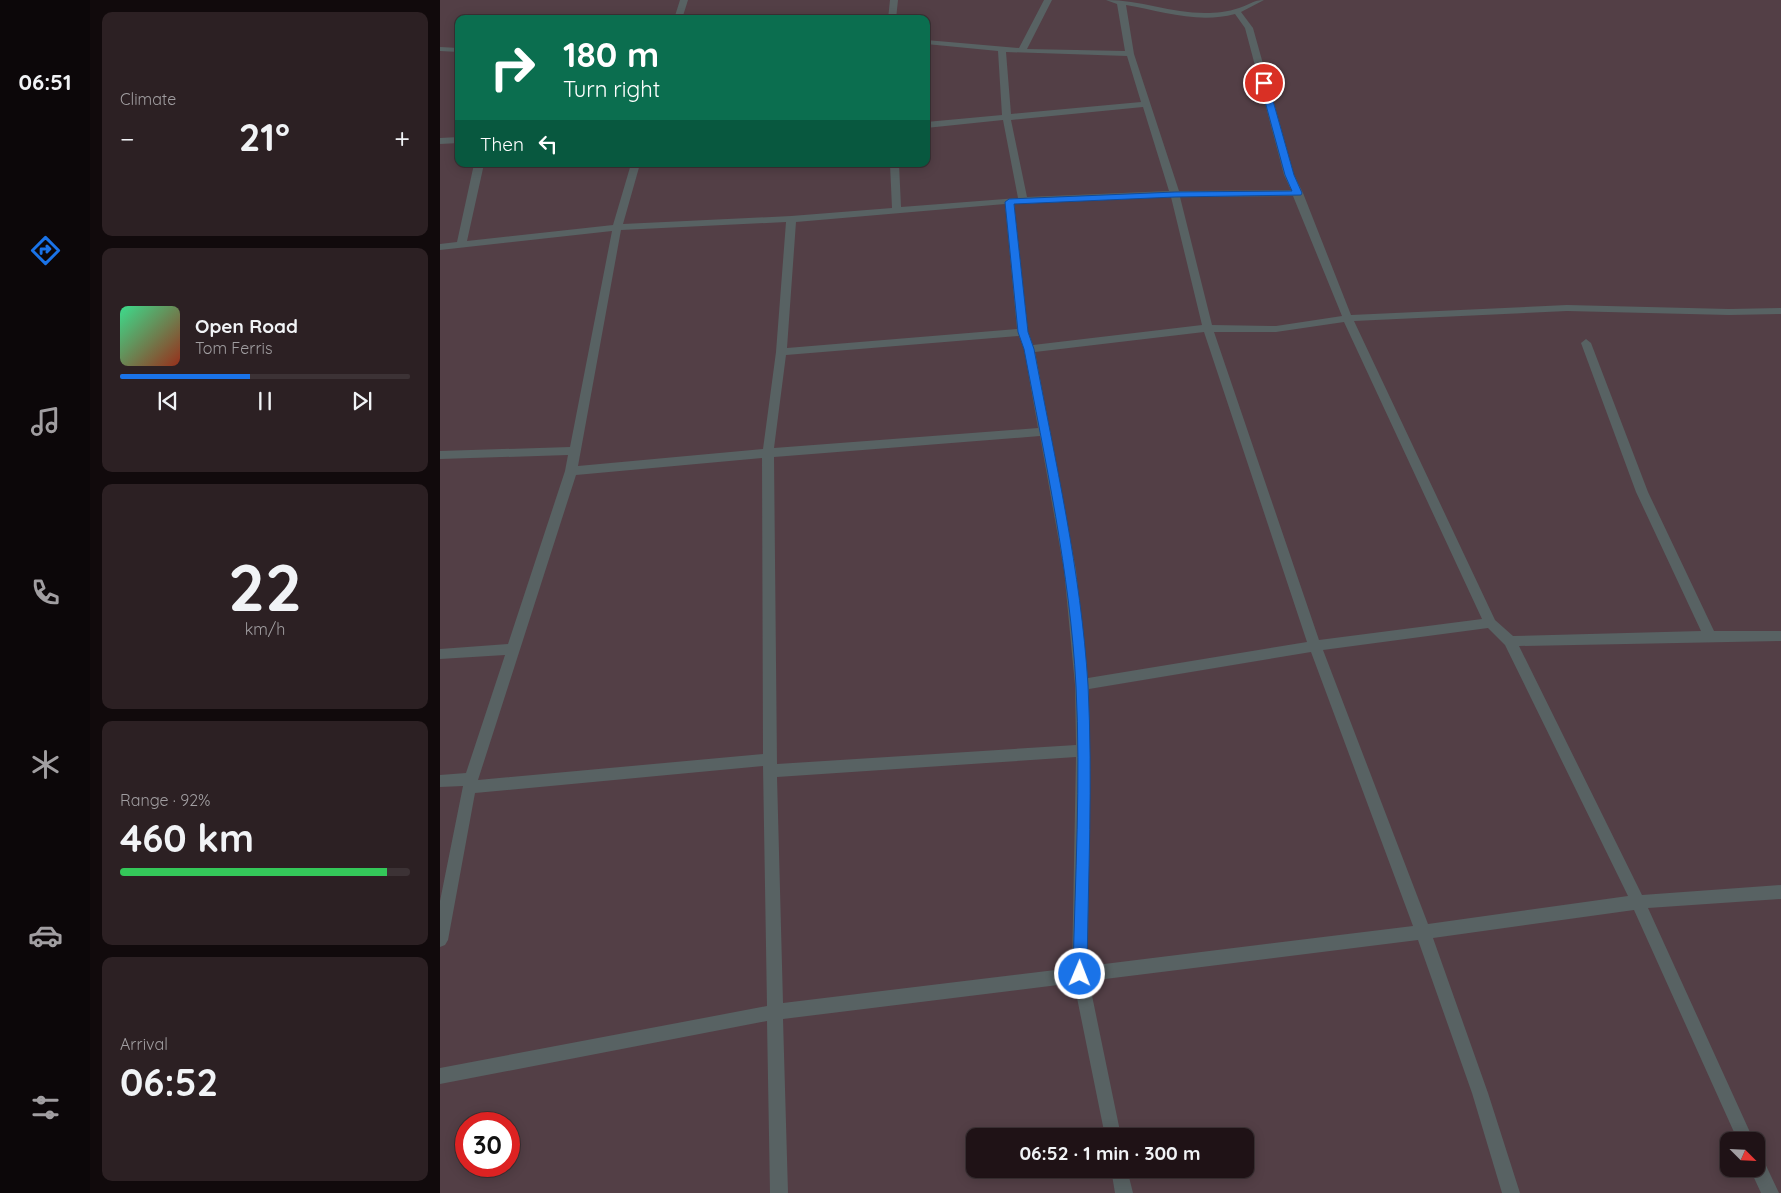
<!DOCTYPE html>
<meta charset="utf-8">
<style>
:root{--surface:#1f1216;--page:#2c2023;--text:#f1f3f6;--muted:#a19ea1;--line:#3c3235;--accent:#1a73e8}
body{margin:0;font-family:Quicksand,sans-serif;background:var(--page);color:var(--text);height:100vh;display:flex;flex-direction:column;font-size:19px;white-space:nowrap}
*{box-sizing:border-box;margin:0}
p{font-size:16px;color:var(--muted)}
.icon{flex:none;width:28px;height:28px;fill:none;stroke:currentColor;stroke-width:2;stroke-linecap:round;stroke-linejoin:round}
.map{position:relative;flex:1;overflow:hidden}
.sheet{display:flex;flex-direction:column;gap:12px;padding:12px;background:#110a0c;width:350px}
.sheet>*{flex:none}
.hud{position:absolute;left:15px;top:15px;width:475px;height:152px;border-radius:10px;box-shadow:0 2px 12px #0003,0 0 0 1px var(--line);background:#0b6e4f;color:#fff;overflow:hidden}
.needle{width:32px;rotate:114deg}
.fabs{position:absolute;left:1280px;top:1132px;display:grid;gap:10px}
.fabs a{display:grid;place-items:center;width:45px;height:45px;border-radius:10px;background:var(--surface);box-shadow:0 2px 12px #0003,0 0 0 1px var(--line);font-size:25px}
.speed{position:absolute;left:15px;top:1112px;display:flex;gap:10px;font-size:25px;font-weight:700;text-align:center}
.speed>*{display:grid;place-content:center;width:65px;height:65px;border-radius:50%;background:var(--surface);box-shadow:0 2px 12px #0003,0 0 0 1px var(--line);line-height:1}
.speed .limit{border:8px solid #d22;background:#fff;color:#111}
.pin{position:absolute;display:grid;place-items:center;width:42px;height:42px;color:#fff;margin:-21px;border:2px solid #fff;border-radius:50%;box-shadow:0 1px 5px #0007}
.me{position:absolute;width:55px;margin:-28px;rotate:1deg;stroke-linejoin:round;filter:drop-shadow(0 0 4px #0008)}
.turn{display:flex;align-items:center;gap:18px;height:105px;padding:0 25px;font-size:22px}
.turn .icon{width:65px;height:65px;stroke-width:2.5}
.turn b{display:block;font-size:35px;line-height:42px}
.then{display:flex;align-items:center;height:48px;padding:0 25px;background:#0003;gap:10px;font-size:19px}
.big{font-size:38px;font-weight:800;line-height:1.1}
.sheet .card{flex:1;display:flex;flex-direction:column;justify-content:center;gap:8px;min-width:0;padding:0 18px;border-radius:10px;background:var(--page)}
.sheet .dial{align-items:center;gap:0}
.dial b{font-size:65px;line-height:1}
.song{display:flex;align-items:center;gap:15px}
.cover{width:60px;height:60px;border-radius:8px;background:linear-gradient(135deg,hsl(150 70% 55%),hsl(10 70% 35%))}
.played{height:5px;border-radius:2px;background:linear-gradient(90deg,var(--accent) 45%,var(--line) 45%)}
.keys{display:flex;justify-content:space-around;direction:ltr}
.heat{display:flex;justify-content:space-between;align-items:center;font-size:28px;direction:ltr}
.charge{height:8px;border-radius:4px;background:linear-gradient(90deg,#34c759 92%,var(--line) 0)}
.trip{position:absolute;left:526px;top:1128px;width:288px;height:50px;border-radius:10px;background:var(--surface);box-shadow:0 2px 12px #0003,0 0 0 1px var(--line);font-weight:800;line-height:50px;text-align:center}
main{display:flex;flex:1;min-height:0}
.menu{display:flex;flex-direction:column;width:90px;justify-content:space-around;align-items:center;background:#0c0709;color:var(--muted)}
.menu .icon{width:35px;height:35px}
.menu .active{color:var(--accent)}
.menu b{font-size:22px;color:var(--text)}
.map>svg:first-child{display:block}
.green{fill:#533f46;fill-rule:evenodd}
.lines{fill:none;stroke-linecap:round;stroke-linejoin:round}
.minor{fill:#586263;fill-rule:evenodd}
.route{fill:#1a73e8;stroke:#114b97}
</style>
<main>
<nav class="menu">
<b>06:51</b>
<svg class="icon active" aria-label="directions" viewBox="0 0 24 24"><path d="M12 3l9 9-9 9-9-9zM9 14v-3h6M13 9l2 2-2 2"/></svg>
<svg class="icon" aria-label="music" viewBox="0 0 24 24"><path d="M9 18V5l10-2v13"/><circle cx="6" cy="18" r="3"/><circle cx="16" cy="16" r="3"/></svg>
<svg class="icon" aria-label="phone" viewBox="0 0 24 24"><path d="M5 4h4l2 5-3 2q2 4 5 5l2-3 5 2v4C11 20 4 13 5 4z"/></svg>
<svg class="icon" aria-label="climate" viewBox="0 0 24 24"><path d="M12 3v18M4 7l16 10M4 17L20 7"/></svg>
<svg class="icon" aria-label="car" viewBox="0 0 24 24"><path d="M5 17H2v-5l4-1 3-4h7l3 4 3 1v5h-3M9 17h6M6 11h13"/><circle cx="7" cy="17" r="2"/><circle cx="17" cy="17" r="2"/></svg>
<svg class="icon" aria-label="filters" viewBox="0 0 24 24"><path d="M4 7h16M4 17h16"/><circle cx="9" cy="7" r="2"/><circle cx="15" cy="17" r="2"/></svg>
</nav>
<section class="sheet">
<div class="card"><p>Climate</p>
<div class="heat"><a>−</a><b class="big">21°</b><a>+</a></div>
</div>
<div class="card">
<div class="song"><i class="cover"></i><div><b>Open Road</b><p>Tom Ferris</p></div></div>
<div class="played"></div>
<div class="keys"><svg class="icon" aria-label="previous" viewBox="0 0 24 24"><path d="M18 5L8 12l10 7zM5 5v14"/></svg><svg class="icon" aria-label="pause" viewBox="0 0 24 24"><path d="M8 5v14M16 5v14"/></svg><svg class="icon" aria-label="next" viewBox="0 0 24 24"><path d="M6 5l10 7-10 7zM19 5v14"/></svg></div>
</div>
<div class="card dial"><b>22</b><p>km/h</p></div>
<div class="card"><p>Range · 92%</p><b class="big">460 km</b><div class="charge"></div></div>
<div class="card"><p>Arrival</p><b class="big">06:52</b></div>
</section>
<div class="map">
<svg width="1341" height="1193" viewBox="0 0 1341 1193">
<rect width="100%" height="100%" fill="#29181e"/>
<!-- green -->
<path class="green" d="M0 0H1341V1193H0ZM19 19H486V164H19ZM26 1124H69V1166H26ZM535 1136H805V1169H535ZM1289 1141H1316V1169H1289Z"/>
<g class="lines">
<!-- minor -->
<path class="minor" d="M240 0H248L242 19H234Z
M450 0H458L456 19H448Z
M604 0H612L587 49 685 51 677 4 666 0C700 0 731 13 765 13 776 13 788 12 799 8 809 5 813 0 824 0L801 12 813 28 854 175 863 193 911 315 1127 305 1289 309 1341 308V314L1289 315 1127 311 914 321 1055 620 1073 636 1261 631 1196 492 1141 343 1146 339 1151 343 1208 492 1274 631H1341V641L1079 646 1202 895 1341 885V899L1208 908 1314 1141H1298L1194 910 993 938 1048 1093 1080 1193H1062L1032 1093 978 940 649 981 681 1136H665L634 983 343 1019 348 1193H330L327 1021 0 1084V1068L327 1006 323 766 35 793 8 940 5 945 0 947V901L23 786 0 787V775L26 773 65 655 0 659V649L68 644 125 471 128 455 0 459V451L130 447 172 231 0 250V244L17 242 34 164H44L27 241 173 225 191 164H200L183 224 351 216 452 208 450 164H459L461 207 578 198 563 120 486 128V122L562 115 558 51 486 44V40L579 48ZM686 5C721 11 758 24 795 14L805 28 844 175 851 190 739 191 694 54ZM566 52 687 56 701 102 571 114ZM703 107 729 191 587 197 571 120ZM853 196 902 316 836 326 772 325 740 197ZM731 197 762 325 593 345 588 332 574 204ZM565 204 577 329 347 348 356 222ZM346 222 336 352 323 449 138 466 181 230ZM904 322 1042 619 879 640 774 332H836ZM764 332 867 642 648 678 636 570 595 352ZM579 336 584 349 598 428 334 448 346 355ZM600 436 624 570 635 685 636 745 337 764 334 457ZM322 458 323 754 38 780 136 475ZM1048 628 1065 645 1188 896 988 924 883 650ZM871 652 973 926 648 966 649 689ZM636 757 632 968 343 1003 337 777Z
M0 47 19 48V52L0 51Z
M19 137V143L0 144V138Z
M1316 1155 1322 1157 1339 1193H1321L1310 1169H1316Z
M671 1169H687L693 1193H675Z"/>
</g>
<!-- route -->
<path class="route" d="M824 81 828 83 854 175 862 193 861 195 735 197 574 204 588 332 594 349C615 460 641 572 648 685 653 781 648 878 647 974L645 979 640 981 635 979 633 974C635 878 641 781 636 686 630 572 605 460 584 349L578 332 565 202 569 199 735 192 852 191 845 175 820 83Z"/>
</svg>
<div class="fabs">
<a><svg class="needle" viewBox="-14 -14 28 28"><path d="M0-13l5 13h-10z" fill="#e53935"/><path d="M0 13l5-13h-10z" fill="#a19ea1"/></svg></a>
</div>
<div class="speed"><div class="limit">30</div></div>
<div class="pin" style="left:824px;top:83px;background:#d93025"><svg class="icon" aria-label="arrive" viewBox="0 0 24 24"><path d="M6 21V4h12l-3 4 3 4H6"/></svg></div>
<svg class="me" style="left:640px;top:974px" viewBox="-20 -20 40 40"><circle r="17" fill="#1a73e8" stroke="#fff" stroke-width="3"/><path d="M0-11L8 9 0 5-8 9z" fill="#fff"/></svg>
<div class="trip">06:52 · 1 min · 300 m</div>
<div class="hud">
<div class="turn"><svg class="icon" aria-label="right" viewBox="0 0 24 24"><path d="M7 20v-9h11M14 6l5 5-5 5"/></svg><div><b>180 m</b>Turn right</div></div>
<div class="then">Then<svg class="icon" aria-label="left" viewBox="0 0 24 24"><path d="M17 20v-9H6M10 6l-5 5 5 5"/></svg></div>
</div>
</div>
</main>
